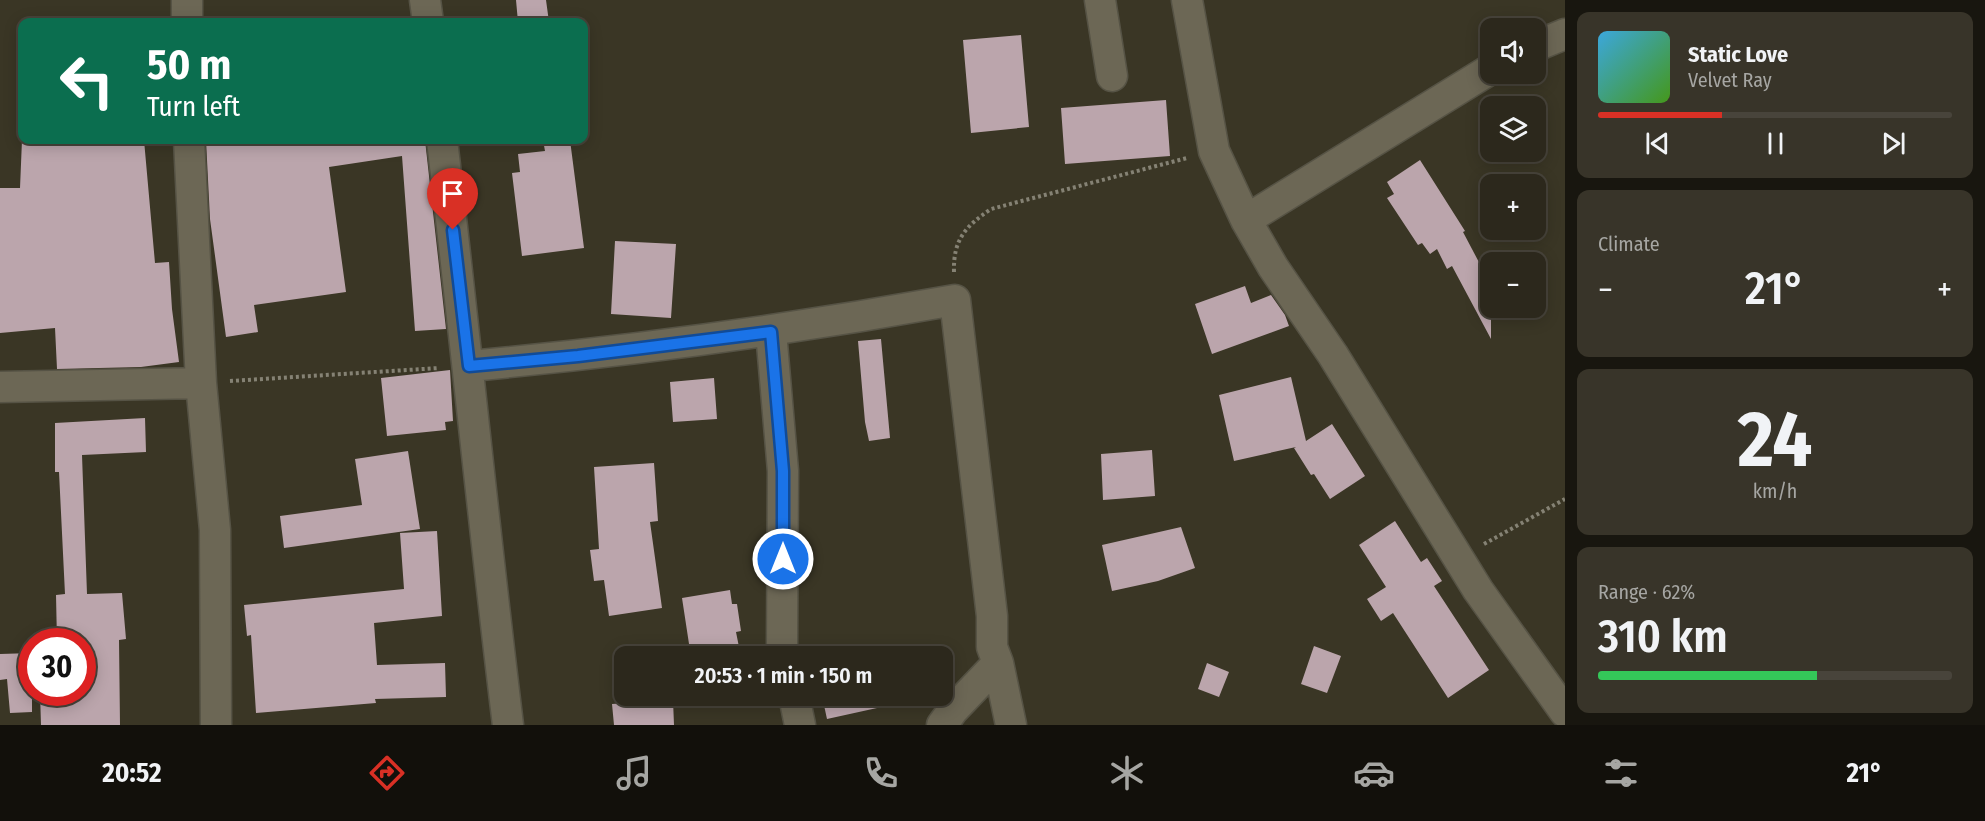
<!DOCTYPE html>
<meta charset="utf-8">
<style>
:root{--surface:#2c281c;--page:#383429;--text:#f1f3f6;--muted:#a6a6a3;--line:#48443b;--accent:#d93025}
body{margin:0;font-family:"Fira Sans Condensed",sans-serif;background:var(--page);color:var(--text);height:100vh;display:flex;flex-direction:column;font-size:22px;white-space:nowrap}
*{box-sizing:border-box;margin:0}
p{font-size:20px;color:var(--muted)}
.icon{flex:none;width:33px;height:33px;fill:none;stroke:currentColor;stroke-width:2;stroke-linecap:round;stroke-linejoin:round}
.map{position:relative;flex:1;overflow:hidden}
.side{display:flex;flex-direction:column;gap:12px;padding:12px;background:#18160f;width:420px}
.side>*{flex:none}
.guide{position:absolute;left:18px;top:18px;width:570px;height:126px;border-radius:12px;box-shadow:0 3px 15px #0003,0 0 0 2px var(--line);background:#0b6e4f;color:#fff;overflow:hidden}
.controls{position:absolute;left:1480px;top:18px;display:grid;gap:12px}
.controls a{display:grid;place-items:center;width:66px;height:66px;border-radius:12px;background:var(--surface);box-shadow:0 3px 15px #0003,0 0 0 2px var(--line);font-size:30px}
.speed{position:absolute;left:18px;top:628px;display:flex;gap:12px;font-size:30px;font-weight:700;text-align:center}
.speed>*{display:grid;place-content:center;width:78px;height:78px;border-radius:50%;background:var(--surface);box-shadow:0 3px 15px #0003,0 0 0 2px var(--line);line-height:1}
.speed .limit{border:9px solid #d22;background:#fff;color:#111}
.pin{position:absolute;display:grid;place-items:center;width:51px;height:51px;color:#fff;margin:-62px -26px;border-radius:50% 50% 50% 0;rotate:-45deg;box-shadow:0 0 6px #0007}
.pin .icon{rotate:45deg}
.me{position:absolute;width:66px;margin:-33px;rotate:0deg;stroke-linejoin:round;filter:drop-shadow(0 0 4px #0008)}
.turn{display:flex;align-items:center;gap:21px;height:126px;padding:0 30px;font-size:27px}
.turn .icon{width:78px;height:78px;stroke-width:2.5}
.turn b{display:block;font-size:42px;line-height:51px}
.big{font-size:45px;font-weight:600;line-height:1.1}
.side .card{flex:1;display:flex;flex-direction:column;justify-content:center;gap:9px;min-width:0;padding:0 21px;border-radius:12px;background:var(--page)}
.side .dial{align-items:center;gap:0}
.dial b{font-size:78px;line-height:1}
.song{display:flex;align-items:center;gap:18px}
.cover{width:72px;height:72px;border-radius:9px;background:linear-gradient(135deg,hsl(200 70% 55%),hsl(100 70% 35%))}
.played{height:6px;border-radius:3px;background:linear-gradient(90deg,var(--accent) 35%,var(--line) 35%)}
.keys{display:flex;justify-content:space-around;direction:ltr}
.heat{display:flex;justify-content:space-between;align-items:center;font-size:33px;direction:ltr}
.charge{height:9px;border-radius:4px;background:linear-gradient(90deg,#34c759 62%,var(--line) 0)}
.trip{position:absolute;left:614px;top:646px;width:339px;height:60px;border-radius:12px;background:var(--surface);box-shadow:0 3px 15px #0003,0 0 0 2px var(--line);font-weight:600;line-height:60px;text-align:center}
.tab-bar{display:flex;height:96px;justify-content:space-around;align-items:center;background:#12100b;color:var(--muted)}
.tab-bar .icon{width:42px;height:42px}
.tab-bar .selected{color:var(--accent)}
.tab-bar b{font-size:27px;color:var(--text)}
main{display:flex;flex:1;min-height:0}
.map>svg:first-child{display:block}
.building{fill:#bba5ac}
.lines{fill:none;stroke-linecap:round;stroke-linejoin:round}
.minor-casing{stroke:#565345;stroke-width:33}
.path{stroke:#858274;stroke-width:4;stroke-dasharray:3 3;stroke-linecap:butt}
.minor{stroke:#6c6755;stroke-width:30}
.route-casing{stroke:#114b97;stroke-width:15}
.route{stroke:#1a73e8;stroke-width:10}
</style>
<main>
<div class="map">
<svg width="1565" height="725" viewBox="0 0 1565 725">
<rect width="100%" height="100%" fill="#3a3625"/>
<!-- building -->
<path class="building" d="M516 0H546L549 22H518Z
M1021 35 1029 127 971 133 963 40Z
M1166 100 1170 156 1065 164 1061 108Z
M22 140H144L155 263 169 262 172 309 179 362 141 367 57 369 55 328 0 333V188H20Z
M206 140H425L446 329 415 331 402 156 329 167 346 292 254 305 258 332 226 337 210 219Z
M543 140H570L584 248 522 256 512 173 520 172 518 154 545 151Z
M1420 160 1465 231 1463 232 1491 285V339L1452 266 1447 269 1437 249 1430 254 1422 243 1418 245 1387 198 1394 194 1387 182Z
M615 241 676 244 671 318 611 314Z
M1245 286 1251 303 1271 295 1285 315 1289 326 1212 354 1195 304Z
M881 339 890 438 869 441 865 422 858 341Z
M450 370 453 421 445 422 446 430 387 436 381 378Z
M1291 377 1306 441 1332 424 1365 476 1330 499 1314 474 1311 475 1294 448 1296 447 1234 461 1219 395Z
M714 378 717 419 673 422 670 382Z
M145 418 146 452 82 455 87 594 122 593 126 639 119 640 120 725H41L40 693H82V642H57L56 595 65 594 59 472H55V423Z
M1152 450 1155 496 1103 500 1101 454Z
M408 451 420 529 284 548 280 516 362 505 355 459Z
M654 463 658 521 650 522 662 608 609 616 604 580 594 581 590 550 599 549 594 467Z
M1395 521 1421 562 1427 558 1442 581 1434 586 1489 670 1448 698 1393 613 1381 621 1367 599 1386 587 1359 545Z
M1181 527 1195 568 1158 581 1112 591 1102 545Z
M437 531 442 616 374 623 377 665 445 663 446 697 375 699 376 703 256 713 251 635 247 636 244 605 404 589 400 533Z
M730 590 732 604H737L741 631 736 632 741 657H691L682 598Z
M1314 646 1341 656 1327 693 1301 684Z
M32 653V712L10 713 7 679 0 680V654Z
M1207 663 1229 672 1219 697 1198 689Z
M822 696H874L877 708 827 719Z
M673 700 674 725H614L612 704Z"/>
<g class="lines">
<!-- minor casing -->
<g class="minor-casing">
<path id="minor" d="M425 0 428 22
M1100 0 1112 76
M1187 0 1214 151 1246 220 1273 267 1333 355 1478 590 1565 712
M187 22V0
M1536 46 1565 34
M189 140 201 383 215 530 216 725
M442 140C465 335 484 530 508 725
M1246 220 1491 69
M771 332 783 471 782 647 785 657
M469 366C632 351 794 329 955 300L992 616V647L998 663 953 710 942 725
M0 387 201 383
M998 663 1011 725
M794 696 800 725"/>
</g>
<!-- path -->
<path class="path" d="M954 272C953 239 966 226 991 209L1187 158
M230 381 439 368
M1484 544 1565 499"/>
<!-- minor -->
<use href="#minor" class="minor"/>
</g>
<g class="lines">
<!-- route casing -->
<g class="route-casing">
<path id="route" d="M453 230 469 366 578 356 771 332 783 471V559"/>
</g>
<!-- route -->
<use href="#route" class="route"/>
</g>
</svg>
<div class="controls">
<a><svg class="icon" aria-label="sound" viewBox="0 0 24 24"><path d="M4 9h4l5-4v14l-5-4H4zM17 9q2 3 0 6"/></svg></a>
<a><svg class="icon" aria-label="layers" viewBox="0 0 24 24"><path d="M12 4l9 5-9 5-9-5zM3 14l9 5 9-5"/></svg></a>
<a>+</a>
<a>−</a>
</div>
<div class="speed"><div class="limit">30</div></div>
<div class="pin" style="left:453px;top:230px;background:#d93025"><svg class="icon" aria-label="arrive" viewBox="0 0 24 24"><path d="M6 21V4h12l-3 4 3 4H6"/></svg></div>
<svg class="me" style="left:783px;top:559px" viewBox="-20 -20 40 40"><circle r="17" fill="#1a73e8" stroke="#fff" stroke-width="3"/><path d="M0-11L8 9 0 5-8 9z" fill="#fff"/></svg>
<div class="trip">20:53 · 1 min · 150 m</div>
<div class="guide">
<div class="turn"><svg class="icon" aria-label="left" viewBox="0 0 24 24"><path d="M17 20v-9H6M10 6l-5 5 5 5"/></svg><div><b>50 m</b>Turn left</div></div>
</div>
</div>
<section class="side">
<div class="card">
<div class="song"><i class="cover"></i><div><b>Static Love</b><p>Velvet Ray</p></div></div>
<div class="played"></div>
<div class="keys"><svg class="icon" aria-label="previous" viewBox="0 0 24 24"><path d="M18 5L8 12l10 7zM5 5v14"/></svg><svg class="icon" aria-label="pause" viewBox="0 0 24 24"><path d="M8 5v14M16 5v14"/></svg><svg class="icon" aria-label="next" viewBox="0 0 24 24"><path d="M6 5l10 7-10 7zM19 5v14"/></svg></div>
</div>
<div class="card"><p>Climate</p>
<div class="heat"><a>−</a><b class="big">21°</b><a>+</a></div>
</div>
<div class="card dial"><b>24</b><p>km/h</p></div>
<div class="card"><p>Range · 62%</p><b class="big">310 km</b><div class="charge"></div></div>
</section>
</main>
<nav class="tab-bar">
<b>20:52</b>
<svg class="icon selected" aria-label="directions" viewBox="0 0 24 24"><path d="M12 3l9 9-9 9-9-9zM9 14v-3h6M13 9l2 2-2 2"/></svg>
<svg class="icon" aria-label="music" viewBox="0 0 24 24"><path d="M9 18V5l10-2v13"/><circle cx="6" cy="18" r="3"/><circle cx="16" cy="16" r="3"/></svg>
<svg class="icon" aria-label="phone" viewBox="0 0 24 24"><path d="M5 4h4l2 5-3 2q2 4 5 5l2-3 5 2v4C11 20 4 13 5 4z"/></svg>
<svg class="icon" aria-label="climate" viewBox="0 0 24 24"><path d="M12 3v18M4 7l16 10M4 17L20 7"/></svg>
<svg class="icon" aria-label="car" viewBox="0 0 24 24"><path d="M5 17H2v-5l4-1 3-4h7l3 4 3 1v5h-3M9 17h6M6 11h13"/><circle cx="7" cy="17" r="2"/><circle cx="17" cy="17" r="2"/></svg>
<svg class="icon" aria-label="filters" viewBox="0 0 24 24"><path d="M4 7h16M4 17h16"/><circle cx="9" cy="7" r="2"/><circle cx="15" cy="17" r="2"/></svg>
<b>21°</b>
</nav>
